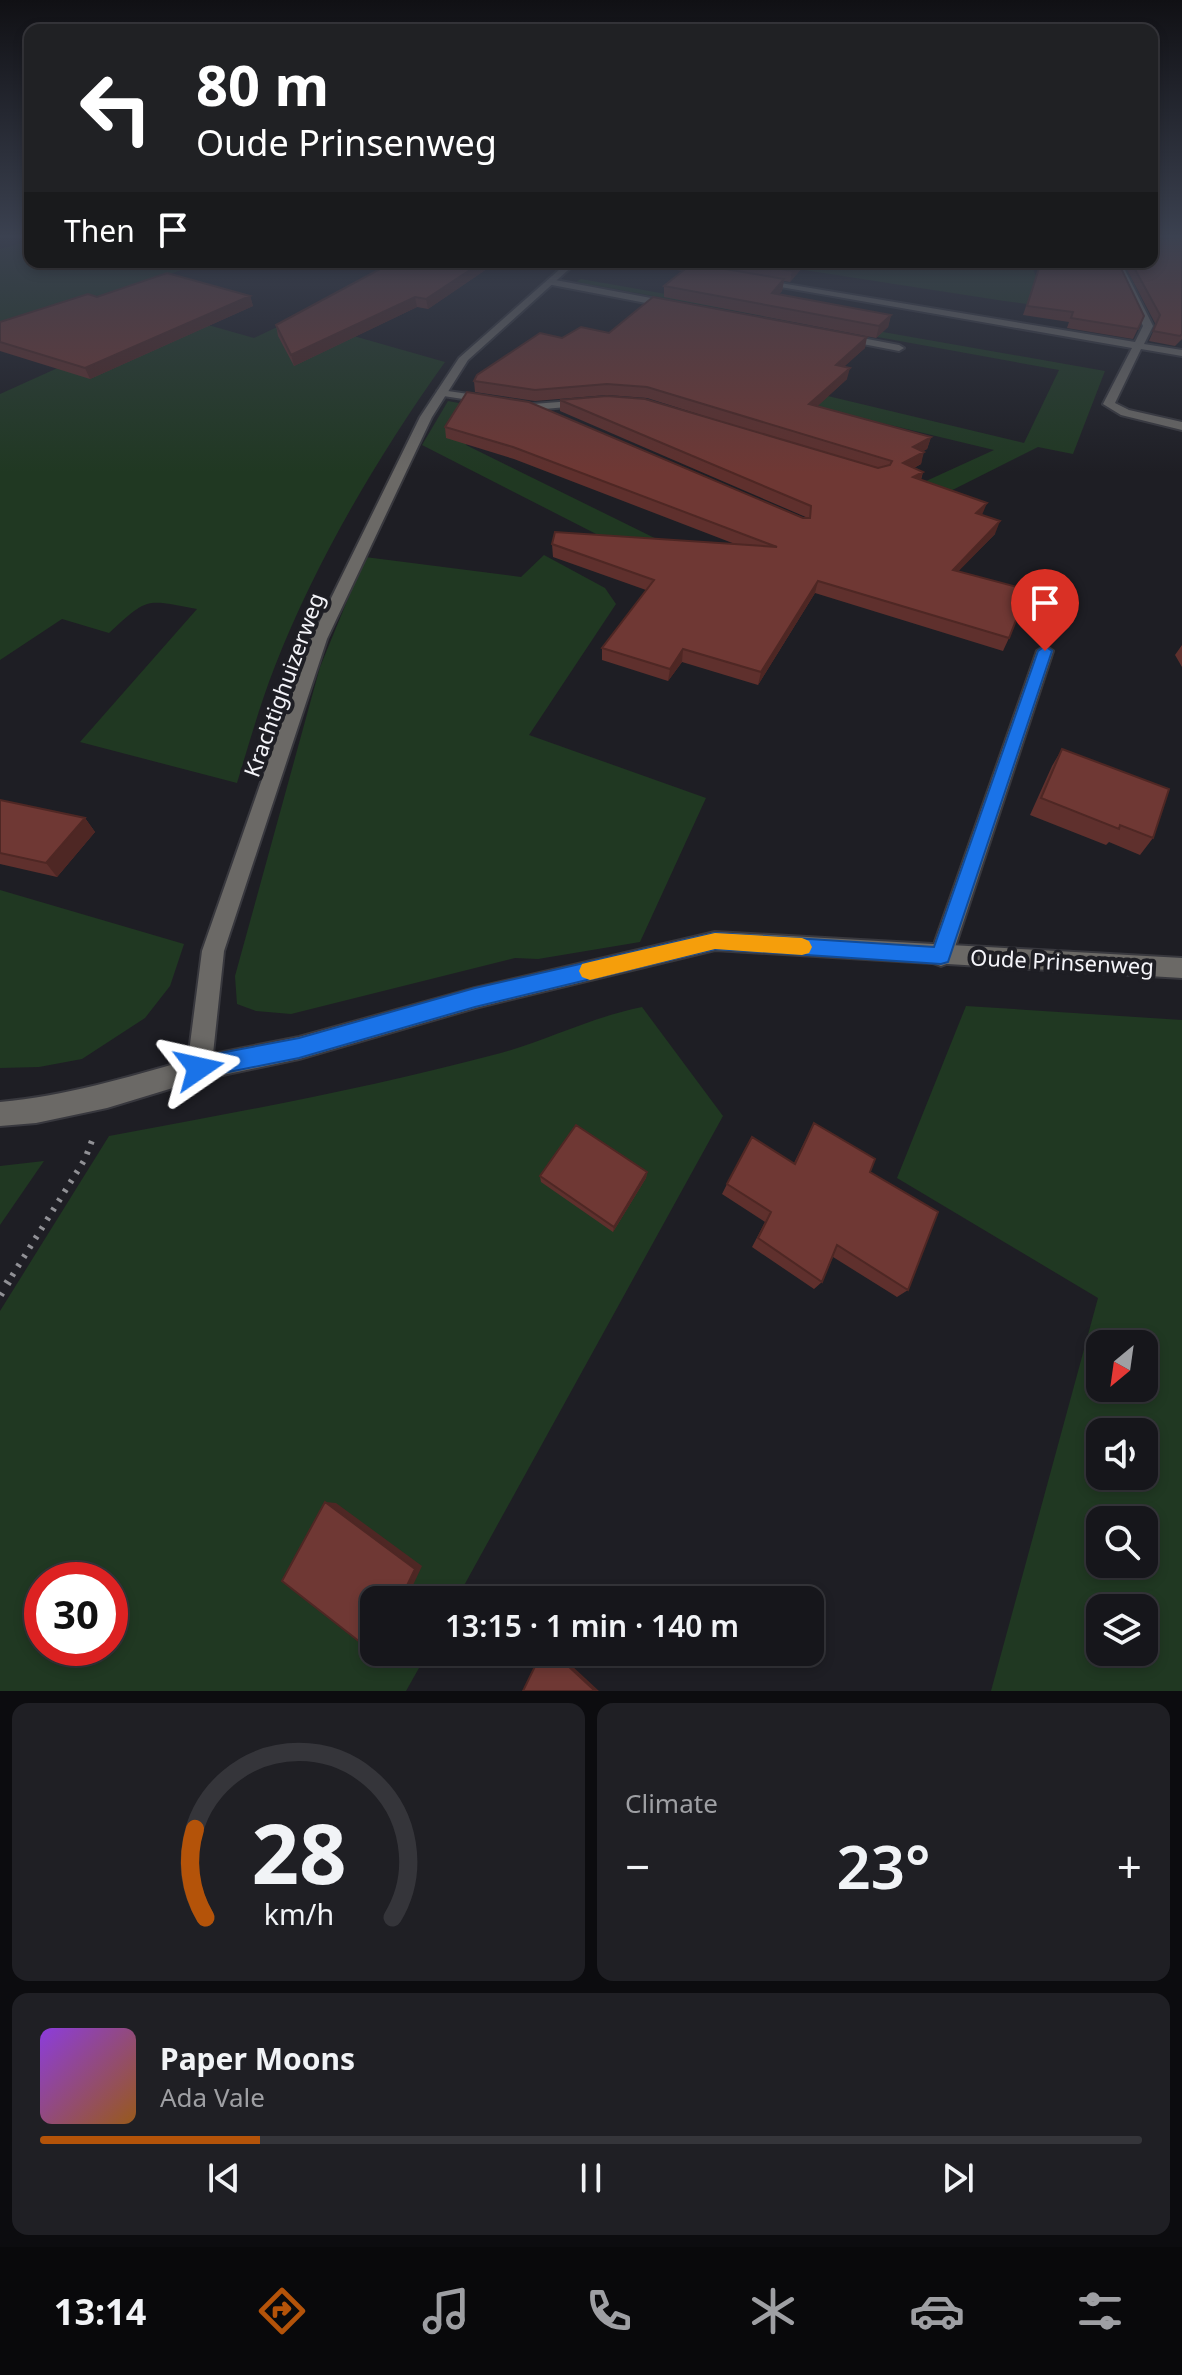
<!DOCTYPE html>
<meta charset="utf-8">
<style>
:root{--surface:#16161b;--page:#1f1f24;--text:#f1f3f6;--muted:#9e9fa3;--line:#35353a;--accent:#b45309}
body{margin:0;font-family:"Noto Sans",sans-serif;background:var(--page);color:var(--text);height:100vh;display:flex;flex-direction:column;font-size:30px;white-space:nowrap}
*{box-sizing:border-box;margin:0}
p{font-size:26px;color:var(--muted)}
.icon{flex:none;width:44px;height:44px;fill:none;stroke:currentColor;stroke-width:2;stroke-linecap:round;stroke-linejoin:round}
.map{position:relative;height:1691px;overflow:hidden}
.details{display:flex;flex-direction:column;gap:12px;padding:12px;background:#0c0c0f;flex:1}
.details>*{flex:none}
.guide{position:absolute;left:24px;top:24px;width:1134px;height:244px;border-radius:16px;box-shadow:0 4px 12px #0003,0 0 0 2px var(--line);background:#202124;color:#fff;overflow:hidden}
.needle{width:52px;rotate:209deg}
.buttons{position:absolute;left:1086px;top:1330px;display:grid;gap:16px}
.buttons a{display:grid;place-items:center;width:72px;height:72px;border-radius:16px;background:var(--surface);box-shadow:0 4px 12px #0003,0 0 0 2px var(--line);font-size:40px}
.speed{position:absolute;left:24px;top:1562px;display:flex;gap:16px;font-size:40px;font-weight:700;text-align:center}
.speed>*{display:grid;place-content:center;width:104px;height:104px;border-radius:50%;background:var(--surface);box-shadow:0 4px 12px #0003,0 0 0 2px var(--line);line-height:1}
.speed .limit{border:12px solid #d22;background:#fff;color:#111}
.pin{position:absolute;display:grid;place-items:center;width:68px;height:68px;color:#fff;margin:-82px -34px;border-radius:50% 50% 50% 0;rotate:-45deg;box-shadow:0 0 8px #0007}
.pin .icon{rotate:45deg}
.me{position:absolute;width:88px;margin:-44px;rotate:79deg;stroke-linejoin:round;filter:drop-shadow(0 0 6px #0008)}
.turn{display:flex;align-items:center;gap:28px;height:168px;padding:0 40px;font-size:36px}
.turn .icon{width:104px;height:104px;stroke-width:2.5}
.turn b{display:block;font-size:56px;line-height:68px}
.then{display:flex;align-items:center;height:76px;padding:0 40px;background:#0003;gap:16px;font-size:30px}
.big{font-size:60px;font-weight:600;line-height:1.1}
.details .tile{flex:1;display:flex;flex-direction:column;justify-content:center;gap:12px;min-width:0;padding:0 28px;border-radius:16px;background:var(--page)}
.details .dial{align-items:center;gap:0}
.dial svg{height:208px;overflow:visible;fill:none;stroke:var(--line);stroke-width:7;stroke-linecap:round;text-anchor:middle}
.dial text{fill:var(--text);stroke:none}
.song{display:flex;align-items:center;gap:24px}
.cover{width:96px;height:96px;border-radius:12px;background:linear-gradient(135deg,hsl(270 70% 55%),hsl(30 70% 35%))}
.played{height:8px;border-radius:4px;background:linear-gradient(90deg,var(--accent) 20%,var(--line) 20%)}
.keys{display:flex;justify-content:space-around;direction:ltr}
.heat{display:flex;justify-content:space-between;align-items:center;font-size:44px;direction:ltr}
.details .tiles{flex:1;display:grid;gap:12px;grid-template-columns:1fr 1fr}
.tile:last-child{grid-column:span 2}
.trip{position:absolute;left:360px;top:1586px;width:464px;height:80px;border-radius:16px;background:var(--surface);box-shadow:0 4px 12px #0003,0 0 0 2px var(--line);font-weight:600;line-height:80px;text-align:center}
.menu{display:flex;height:128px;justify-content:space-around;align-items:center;background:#09090b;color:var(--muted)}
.menu .icon{width:56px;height:56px}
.menu .current{color:var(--accent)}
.menu b{font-size:36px;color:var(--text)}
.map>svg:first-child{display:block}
.green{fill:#203822;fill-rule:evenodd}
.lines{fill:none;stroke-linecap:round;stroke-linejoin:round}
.lane-casing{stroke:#38383e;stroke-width:4}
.street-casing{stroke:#38383e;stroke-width:4}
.path-far1{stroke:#919196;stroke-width:6;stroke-dasharray:3 8;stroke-linecap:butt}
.path{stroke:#919196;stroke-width:8;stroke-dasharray:3 10;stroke-linecap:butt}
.lane{fill:#6b6966;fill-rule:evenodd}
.street{fill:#6b6966;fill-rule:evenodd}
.wall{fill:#5f302d}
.shaded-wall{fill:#4e2724}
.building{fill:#6f3834;stroke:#4e2724;stroke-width:2}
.route{fill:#1a73e8;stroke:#114b97;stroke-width:2}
.slow{fill:#f59e0b}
.labels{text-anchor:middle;stroke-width:8;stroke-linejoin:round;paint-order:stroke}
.street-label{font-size:22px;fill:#f4f4f9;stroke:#1e1e24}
</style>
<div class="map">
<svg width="1182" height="1691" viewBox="0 0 1182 1691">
<rect width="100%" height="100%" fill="#1e1e24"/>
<!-- green -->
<path class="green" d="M30 241V262H206L0 330V249Z
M752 262H1030L1046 299 1027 304 1004 301Z
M581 279 1105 371 1073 454 1038 447 857 538 784 630 422 445 448 401 485 408 466 445 758 589 799 539 994 450 649 367 665 357 1024 443 1059 370 576 282Z
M294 319 445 362C378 456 317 559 275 666 260 704 249 744 237 783L80 742 197 609C145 599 148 597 109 633L62 619 0 660V394L62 366 201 323 254 338Z
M544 555 605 588 616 604 529 735 706 798 640 942 538 959 515 958 291 1014 256 1011 237 1004 235 976 320 667 365 557 521 577Z
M0 890 184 944 170 986 145 1018 82 1059 39 1067 0 1068Z
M966 1006 1182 1020V1691H991L1098 1298 897 1178ZM1100 1344H1144V1388H1100ZM1100 1432H1144V1476H1100ZM1100 1520H1144V1564H1100ZM1100 1608H1144V1652H1100Z
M642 1007 723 1116 456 1600H374V1652H428L406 1691H0V1311L109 1136C239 1112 369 1088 497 1054 546 1041 592 1017 642 1007ZM42 1580H110V1648H42Z
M44 1161 0 1225V1166Z"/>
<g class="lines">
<!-- lane casing -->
<g class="lane-casing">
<path id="lane" d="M1113 262H1121L1153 326 1144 344 1182 350V356L1141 349 1115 403 1129 410 1182 422V430L1121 415 1103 404 1132 348 752 282 756 279 1135 342 1143 326Z
M550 279 672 302 677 305 672 308 547 284Z
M841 334 899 345 904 348 899 351 837 339 836 337Z
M441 390 489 397 495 400 489 403 437 395V391Z
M585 400 589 401V405L533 410 527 407 533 404Z
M1045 646 1053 651 952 956 949 963 941 966 933 963 930 956 1037 651Z"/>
</g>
<!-- street casing -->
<g class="street-casing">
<path id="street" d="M568 262H577L468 360 432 417 327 639 224 951 213 1054 299 1037 475 988 715 932 1182 958V978L715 950 475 1008 299 1059 199 1080 107 1108 36 1123 0 1126V1102C65 1096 126 1078 188 1060L202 951 311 639 420 417 459 358Z"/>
</g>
<!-- path-far1 -->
<path class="path-far1" d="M12 1276 85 1159 93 1138"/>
<!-- path -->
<path class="path" d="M0 1295 13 1274"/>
<!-- lane -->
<use href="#lane" class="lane"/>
<!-- street -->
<use href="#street" class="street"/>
</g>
<!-- wall -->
<path class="wall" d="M1152 237H1169L1154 239 1182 237V339L1175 346 1149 341 1156 325 1123 262H1152Z
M497 262 428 309 417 307 294 366 278 336 276 325Z
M653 262H807L790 282 784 281 782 291 779 294 891 315 888 327 876 338 664 297V286L683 271 653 266Z
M1041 262 1144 316 1133 339 1067 328 1069 322 1023 315Z
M250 296 253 306 90 379 0 351V322L97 297Z
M609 333 865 348 844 366 847 379 817 406 931 437 927 449 923 451 921 464 914 468 923 472 921 480 982 515 995 534 958 571 1009 638 1003 651 815 593 758 685 682 662 668 681 602 660V648L646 590 553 557 552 544H735L514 459 446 438 445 427 803 518H808L560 411V400L736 426 647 398 607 395 535 401 475 392 474 381 562 338Z
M1182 645V667L1175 655Z
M1062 749 1153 838 1140 855 1109 842 1106 845 1030 815 1052 766Z
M0 800 85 818 95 832 57 877 0 864Z
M814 1123 870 1172 908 1290 897 1297 833 1257 822 1282 814 1289 752 1247 765 1222 722 1194 727 1184 794 1163Z
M647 1172 646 1178 613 1232 541 1182 540 1176Z"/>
<!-- shaded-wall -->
<path class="shaded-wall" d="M482 262H497L428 309 426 299Z
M799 262H807L790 282 792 271Z
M784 279 782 291 770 304 772 293Z
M250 296 253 306 90 379 85 368Z
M415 297 417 307 294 366 291 355Z
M891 315 888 327 876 338 879 326Z
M867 337 865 348 834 376 836 365Z
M850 368 847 379 807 416 809 404Z
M931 437 927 449 909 459 913 447Z
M924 452 921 464 900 475 903 463Z
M923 472 919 484 913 477Z
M987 503 982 515 976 513Z
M1000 521 995 534 948 582 953 570Z
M818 581 815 593 758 685 761 672Z
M683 649 682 662 668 681 670 669Z
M85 818 95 832 57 877 46 863Z
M647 1172 646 1178 613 1232 614 1227Z
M325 1502 336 1503 422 1566 406 1600H400Z
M553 1652H557L599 1691H595Z"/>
<!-- building -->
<path class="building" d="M1152 237H1154V239L1182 237V334L1180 336 1153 331 1160 315 1131 262H1152Z
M393 262H482L426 299 415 297 291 355 276 325Z
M694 262H731L725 269 784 279 772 293 891 315 879 326 664 286Z
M738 262H799L792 271Z
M1041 262H1118L1144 316 1138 329 1071 318 1073 312 1027 306Z
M167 273 250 296 85 368 0 342V322L88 294 97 297Z
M653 297 867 337 836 365 850 368 809 404 931 437 913 447 924 452 903 463 923 472 913 477 987 503 976 513 1000 521 953 570 1028 590 1009 638 818 581 761 672 683 649 670 669 602 648 654 580 552 544 555 532 777 547 513 447 445 427 467 392 529 402 803 518H810L811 506 560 400 607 396 645 399 878 468 890 465 892 461 647 387 607 384 535 390 474 381 477 375 540 333 562 338 581 327 609 333Z
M1062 749 1169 789 1153 838 1120 825 1119 829 1041 798Z
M0 800 85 818 46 863 0 853Z
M814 1123 875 1159 870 1172 938 1212 908 1290 837 1245 822 1282 758 1238 771 1212 727 1184 752 1137 795 1164Z
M576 1125 647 1172 614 1227 540 1176Z
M325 1502 415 1569 400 1600H374V1653L282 1581Z
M542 1652H553L595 1691H523Z"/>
<!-- sky -->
<linearGradient id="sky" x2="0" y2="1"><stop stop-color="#101014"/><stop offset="0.5" stop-color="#3b4150"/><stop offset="1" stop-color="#3b4150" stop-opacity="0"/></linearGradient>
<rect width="1182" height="473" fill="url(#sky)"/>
<!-- route -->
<path class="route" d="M1045 646 1052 651 948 962 941 964 715 949 475 1007 299 1058 199 1078 191 1075 188 1068 191 1060 199 1057 299 1038 475 988 715 933 934 947 1038 651Z"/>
<!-- slow -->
<path class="slow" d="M715 933 802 938 809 941 812 947 809 953 802 955 715 949 590 980 582 977 579 971 582 964 590 962Z"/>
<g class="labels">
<!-- street labels -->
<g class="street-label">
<text transform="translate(284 685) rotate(-70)" y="8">Krachtighuizerweg</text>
<text transform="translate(1062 962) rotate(3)" y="8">Oude Prinsenweg</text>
</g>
</g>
</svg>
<div class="buttons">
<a><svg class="needle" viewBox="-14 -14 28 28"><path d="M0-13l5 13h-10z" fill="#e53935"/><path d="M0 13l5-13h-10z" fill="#9e9fa3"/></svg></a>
<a><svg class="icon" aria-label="sound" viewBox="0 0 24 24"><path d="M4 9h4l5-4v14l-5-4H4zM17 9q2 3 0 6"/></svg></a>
<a><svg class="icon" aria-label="search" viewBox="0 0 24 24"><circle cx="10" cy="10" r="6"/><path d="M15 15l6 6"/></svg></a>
<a><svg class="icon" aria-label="layers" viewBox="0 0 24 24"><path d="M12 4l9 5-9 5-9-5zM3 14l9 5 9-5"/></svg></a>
</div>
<div class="speed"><div class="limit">30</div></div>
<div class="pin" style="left:1045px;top:651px;background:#d93025"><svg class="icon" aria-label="arrive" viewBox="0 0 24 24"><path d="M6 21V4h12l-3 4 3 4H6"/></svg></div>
<svg class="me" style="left:199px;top:1068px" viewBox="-20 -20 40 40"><path d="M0-17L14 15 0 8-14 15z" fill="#1a73e8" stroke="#fff" stroke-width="4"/></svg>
<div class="trip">13:15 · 1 min · 140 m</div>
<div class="guide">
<div class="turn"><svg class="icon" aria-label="left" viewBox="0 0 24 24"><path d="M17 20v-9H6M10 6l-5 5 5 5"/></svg><div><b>80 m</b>Oude Prinsenweg</div></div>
<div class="then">Then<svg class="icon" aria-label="arrive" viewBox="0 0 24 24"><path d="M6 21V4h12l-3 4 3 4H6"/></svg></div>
</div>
</div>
<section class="details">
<div class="tiles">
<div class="tile dial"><svg viewBox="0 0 100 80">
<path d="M14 69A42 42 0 1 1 86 69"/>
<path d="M14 69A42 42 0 0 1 10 35" stroke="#b45309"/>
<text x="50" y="56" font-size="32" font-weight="700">28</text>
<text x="50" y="72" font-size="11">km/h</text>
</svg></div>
<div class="tile"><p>Climate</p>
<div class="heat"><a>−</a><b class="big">23°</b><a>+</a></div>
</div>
<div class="tile">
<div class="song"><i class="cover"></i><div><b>Paper Moons</b><p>Ada Vale</p></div></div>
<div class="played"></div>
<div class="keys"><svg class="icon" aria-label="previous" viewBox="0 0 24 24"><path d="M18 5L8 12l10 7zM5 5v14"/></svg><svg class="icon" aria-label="pause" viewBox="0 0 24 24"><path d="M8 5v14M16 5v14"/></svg><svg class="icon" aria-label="next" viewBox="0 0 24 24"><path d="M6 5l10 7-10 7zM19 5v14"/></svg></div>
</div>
</div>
</section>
<nav class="menu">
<b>13:14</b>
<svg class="icon current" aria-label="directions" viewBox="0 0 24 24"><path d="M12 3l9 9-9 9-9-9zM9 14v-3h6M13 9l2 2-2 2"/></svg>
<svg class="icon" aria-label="music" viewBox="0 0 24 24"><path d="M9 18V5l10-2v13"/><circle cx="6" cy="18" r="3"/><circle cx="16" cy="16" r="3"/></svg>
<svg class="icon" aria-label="phone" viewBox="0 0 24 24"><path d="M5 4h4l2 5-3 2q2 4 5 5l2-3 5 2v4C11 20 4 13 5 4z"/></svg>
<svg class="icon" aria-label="climate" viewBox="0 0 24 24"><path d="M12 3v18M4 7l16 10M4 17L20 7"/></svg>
<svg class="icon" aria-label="car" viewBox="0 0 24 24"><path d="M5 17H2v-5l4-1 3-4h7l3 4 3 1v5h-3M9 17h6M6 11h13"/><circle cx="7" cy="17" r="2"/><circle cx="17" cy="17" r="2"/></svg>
<svg class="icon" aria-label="filters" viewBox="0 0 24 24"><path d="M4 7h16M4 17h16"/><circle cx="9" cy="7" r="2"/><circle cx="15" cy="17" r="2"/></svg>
</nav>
